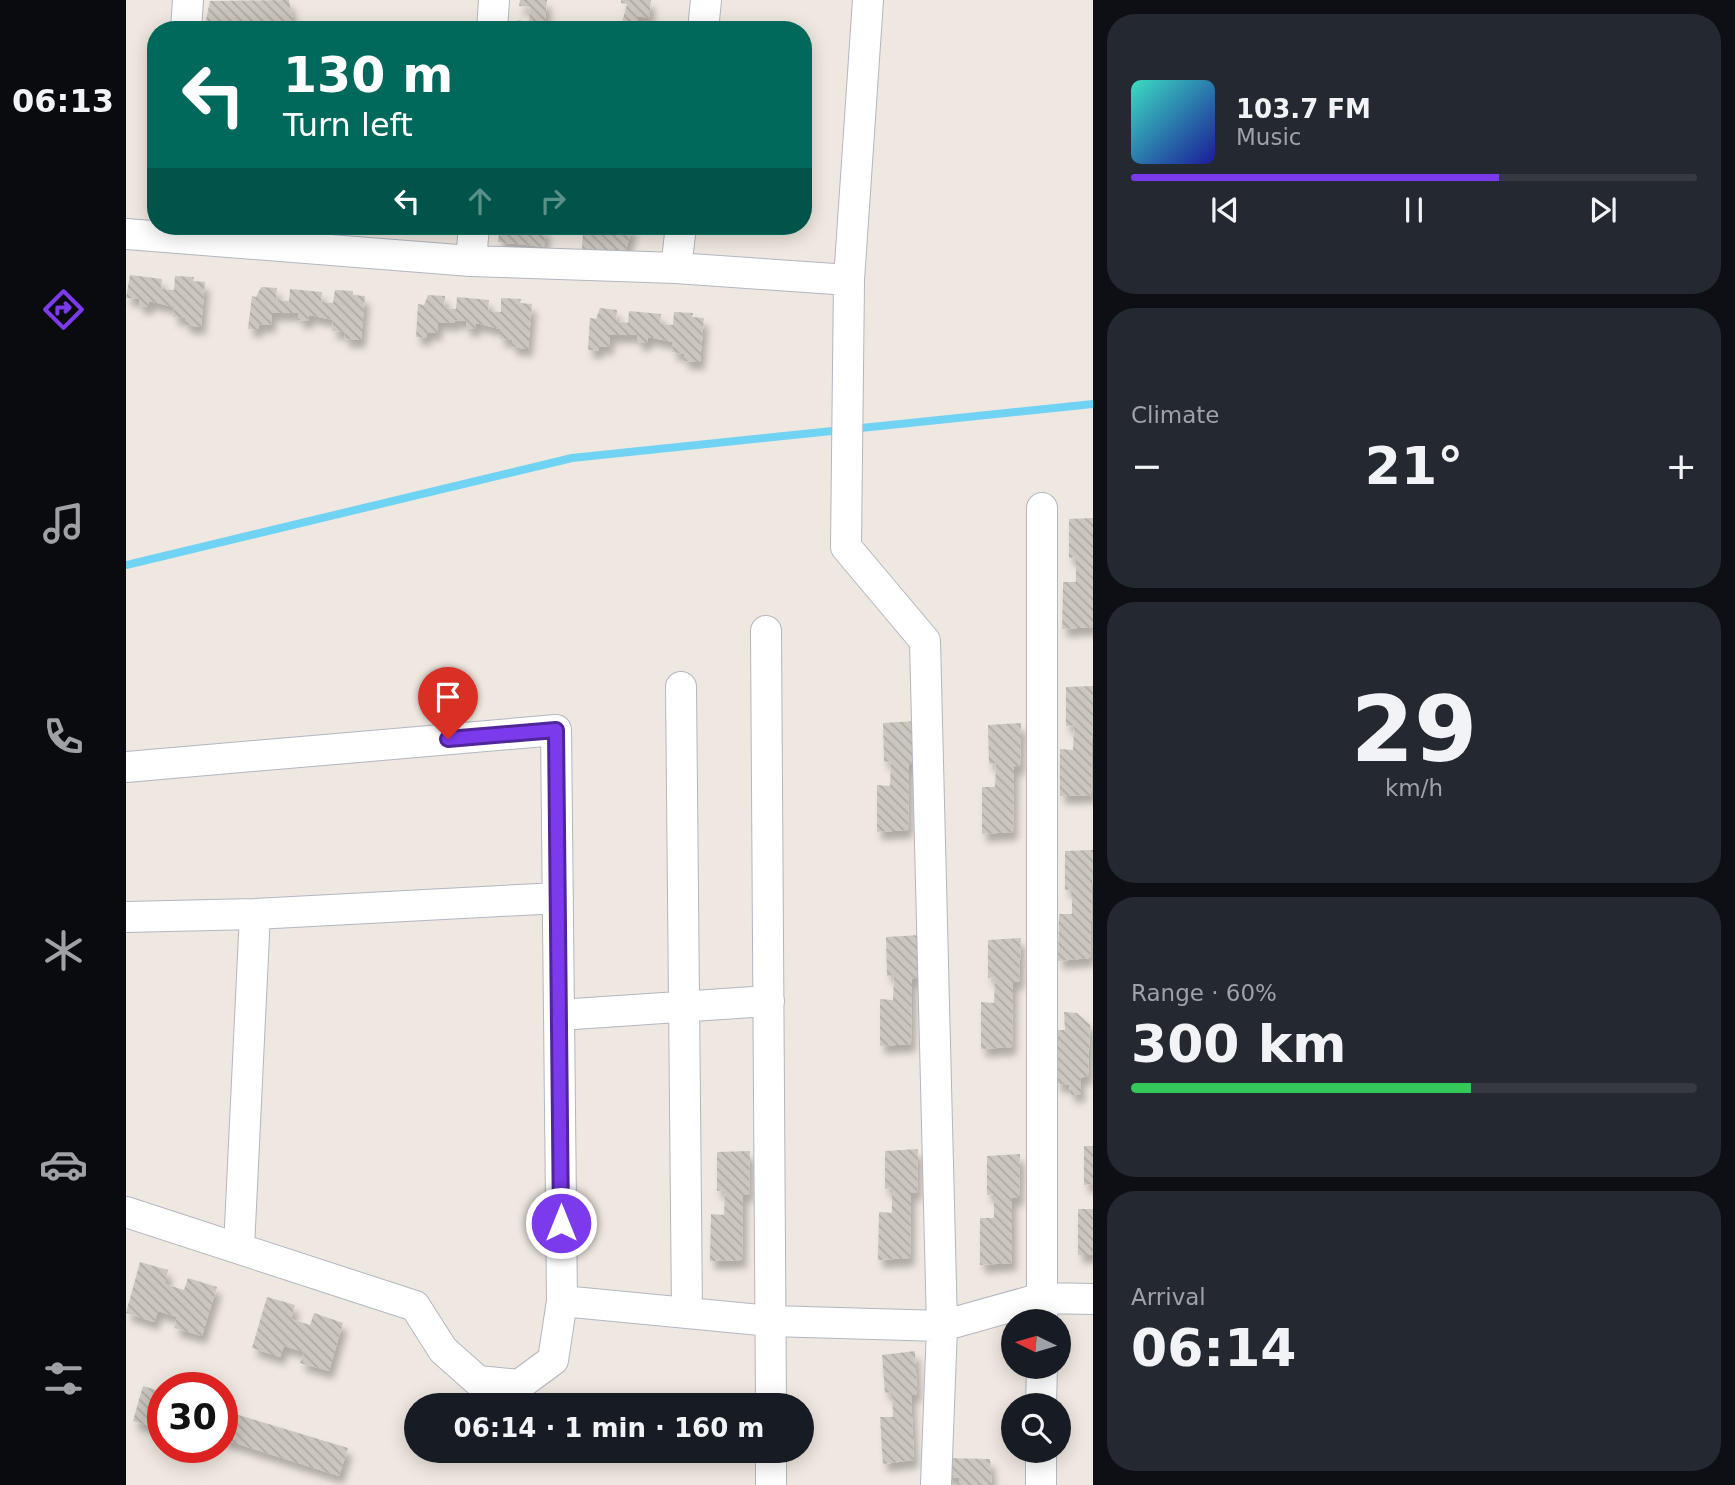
<!DOCTYPE html>
<meta charset="utf-8">
<style>
:root{--surface:#171b24;--page:#242831;--text:#f1f3f6;--muted:#9ea1a6;--line:#363941;--accent:#7c3aed}
body{margin:0;font-family:"DejaVu Sans",sans-serif;background:var(--page);color:var(--text);height:100vh;display:flex;flex-direction:column;font-size:26px;white-space:nowrap}
*{box-sizing:border-box;margin:0}
p{font-size:23px;color:var(--muted)}
.icon{flex:none;width:38px;height:38px;fill:none;stroke:currentColor;stroke-width:2;stroke-linecap:round;stroke-linejoin:round}
.map{position:relative;flex:1;overflow:hidden}
.sheet{display:flex;flex-direction:column;gap:14px;padding:14px;background:#0d0f14;width:642px}
.sheet>*{flex:none}
.guide{position:absolute;left:21px;top:21px;width:665px;height:214px;border-radius:28px;box-shadow:0 4px 18px #0003;background:#00695c;color:#fff;overflow:hidden}
.needle{width:46px;rotate:275deg}
.fabs{position:absolute;left:875px;top:1309px;display:grid;gap:14px}
.fabs a{display:grid;place-items:center;width:70px;height:70px;border-radius:50%;background:var(--surface);box-shadow:0 4px 18px #0003;font-size:35px}
.speed{position:absolute;left:21px;top:1372px;display:flex;gap:14px;font-size:35px;font-weight:700;text-align:center}
.speed>*{display:grid;place-content:center;width:91px;height:91px;border-radius:50%;background:var(--surface);box-shadow:0 4px 18px #0003;line-height:1}
.speed .limit{border:10px solid #d22;background:#fff;color:#111}
.pin{position:absolute;display:grid;place-items:center;width:60px;height:60px;color:#fff;margin:-72px -30px;border-radius:50% 50% 50% 0;rotate:-45deg;box-shadow:0 0 7px #0007}
.pin .icon{rotate:45deg}
.me{position:absolute;width:77px;margin:-38px;rotate:0deg;stroke-linejoin:round;filter:drop-shadow(0 0 5px #0008)}
.turn{display:flex;align-items:center;gap:24px;height:147px;padding:0 21px;font-size:32px}
.turn .icon{width:91px;height:91px;stroke-width:2.5}
.turn b{display:block;font-size:49px;line-height:60px}
.lanes{display:flex;align-items:center;height:66px;padding:0 21px;background:#0003;justify-content:center;gap:35px;direction:ltr}
.lanes .off{opacity:.35}
.big{font-size:52px;font-weight:700;line-height:1.1}
.sheet .widget{flex:1;display:flex;flex-direction:column;justify-content:center;gap:10px;min-width:0;padding:0 24px;border-radius:28px;background:var(--page)}
.sheet .dial{align-items:center;gap:0}
.dial b{font-size:91px;line-height:1}
.song{display:flex;align-items:center;gap:21px}
.cover{width:84px;height:84px;border-radius:10px;background:linear-gradient(135deg,hsl(170 70% 55%),hsl(240 70% 35%))}
.played{height:7px;border-radius:4px;background:linear-gradient(90deg,var(--accent) 65%,var(--line) 65%)}
.keys{display:flex;justify-content:space-around;direction:ltr}
.heat{display:flex;justify-content:space-between;align-items:center;font-size:38px;direction:ltr}
.charge{height:10px;border-radius:5px;background:linear-gradient(90deg,#34c759 60%,var(--line) 0)}
.trip{position:absolute;left:278px;top:1393px;width:410px;height:70px;border-radius:35px;background:var(--surface);box-shadow:0 4px 18px #0003;font-weight:700;line-height:70px;text-align:center}
main{display:flex;flex:1;min-height:0}
.dock{display:flex;flex-direction:column;width:126px;justify-content:space-around;align-items:center;background:#090b0e;color:var(--muted)}
.dock .icon{width:49px;height:49px}
.dock .on{color:var(--accent)}
.dock b{font-size:32px;color:var(--text)}
.map>svg:first-child{display:block}
.lines{fill:none;stroke-linecap:round;stroke-linejoin:round}
.stream{stroke:#70d3f4;stroke-width:8}
.building{fill:url(#building-back-hatch);filter:url(#shadow)}
.minor-casing{stroke:#b3b6c1;stroke-width:32}
.minor{stroke:#fff;stroke-width:30}
.route-casing{stroke:#51269a;stroke-width:18}
.route{stroke:#7c3aed;stroke-width:12}
</style>
<main>
<nav class="dock">
<b>06:13</b>
<svg class="icon on" aria-label="directions" viewBox="0 0 24 24"><path d="M12 3l9 9-9 9-9-9zM9 14v-3h6M13 9l2 2-2 2"/></svg>
<svg class="icon" aria-label="music" viewBox="0 0 24 24"><path d="M9 18V5l10-2v13"/><circle cx="6" cy="18" r="3"/><circle cx="16" cy="16" r="3"/></svg>
<svg class="icon" aria-label="phone" viewBox="0 0 24 24"><path d="M5 4h4l2 5-3 2q2 4 5 5l2-3 5 2v4C11 20 4 13 5 4z"/></svg>
<svg class="icon" aria-label="climate" viewBox="0 0 24 24"><path d="M12 3v18M4 7l16 10M4 17L20 7"/></svg>
<svg class="icon" aria-label="car" viewBox="0 0 24 24"><path d="M5 17H2v-5l4-1 3-4h7l3 4 3 1v5h-3M9 17h6M6 11h13"/><circle cx="7" cy="17" r="2"/><circle cx="17" cy="17" r="2"/></svg>
<svg class="icon" aria-label="filters" viewBox="0 0 24 24"><path d="M4 7h16M4 17h16"/><circle cx="9" cy="7" r="2"/><circle cx="15" cy="17" r="2"/></svg>
</nav>
<div class="map">
<svg width="967" height="1485" viewBox="0 0 967 1485">
<defs>
<pattern id="building-back-hatch" width="6" height="6" patternUnits="userSpaceOnUse" patternTransform="scale(1.75)"><rect width="6" height="6" fill="#cbc6be"/><path d="M-1 5l2 2M0 0l6 6M5-1l2 2" fill="none" stroke="#afaaa4"/></pattern>
<filter id="shadow"><feDropShadow dx="4.5" dy="8" stdDeviation="3.5" flood-color="#0004"/></filter>
</defs>
<rect width="100%" height="100%" fill="#efe8e0"/>
<g class="lines">
<!-- stream -->
<path class="stream" d="M0 565 446 458 967 404"/>
</g>
<!-- building -->
<path class="building" d="M163 0 169 30H78L84 1Z
M394 0H421L419 22 431 23 430 30H391L392 20 403 22 404 7 393 6Z
M495 0H525L523 18 512 16 511 30H494L501 4 495 3Z
M374 226 420 228 418 247 372 242Z
M465 226H507L499 253 456 249 457 232 464 233Z
M4 275 36 279 35 289 48 290 49 276 68 277 67 281 79 282 75 327 59 325V318L47 317 48 307 23 301V307L13 306V299L0 298Z
M135 287 151 288 150 300 163 301 164 289 196 292 195 302 207 303 209 290 227 291V295L239 296 235 340 218 339 219 332 206 331 207 320 183 315 182 321 172 320 173 313H146L145 325 133 324V329H122L126 296 130 297Z
M302 295 319 296 318 308 330 309 331 297 363 300 362 311 375 312V298L395 299 394 303 406 304 402 349 386 347V340L374 339V329L350 323V329L340 328V321L329 320V323L312 322 311 333 301 332 300 338 290 337 292 304 298 305Z
M474 308 491 310 490 321 502 323 503 311 535 314 534 324 547 325 548 312 567 313 566 317 578 318 574 362 558 361V354L546 352 547 342 522 337 521 343 511 342 512 335H484L483 347 473 346 472 351 462 350 464 318 470 319Z
M967 518V627L936 629 937 582H950V557L943 558V519Z
M967 686 965 795 934 796V749L947 750 948 725 940 726V687Z
M790 721 789 765H783L782 830 751 832V785L764 786 765 761 758 762 757 723Z
M895 723 894 767H888L887 832 856 834V787H869L870 763 863 764 862 725Z
M967 850 964 958 932 961 933 914H946V889L939 890V851Z
M794 935 792 979H786L785 1044 754 1046V999L767 1000 768 975 761 976 760 937Z
M895 938 893 982H887L886 1047 855 1049V1002L868 1003 869 977 862 978V940Z
M938 1012 951 1013 964 1025 962 1076 954 1078 955 1094 945 1095 943 1085 930 1084 931 1030H939Z
M958 1146H967V1184L958 1185Z
M792 1149 791 1193 785 1192 784 1258 752 1260 753 1212 766 1213V1188L759 1189V1151Z
M624 1151 623 1195 617 1194 616 1260 584 1261 585 1214 598 1215 599 1190 591 1191V1152Z
M894 1154 893 1198H886V1263L854 1265V1218H868V1194L861 1195V1156Z
M952 1209H967V1255H952Z
M14 1262 42 1270 39 1284 58 1290 62 1278 91 1287 76 1336 48 1328 51 1317 32 1311 28 1322 0 1313Z
M141 1297 169 1305 165 1319 184 1325 188 1313 217 1323 203 1371 174 1363 178 1352 158 1346 154 1357 126 1348Z
M789 1351 791 1394 785 1395 788 1460 757 1464 754 1417H767L766 1392 759 1393 756 1355Z
M17 1386 37 1392V1430L7 1421Z
M96 1410 222 1448 213 1476 96 1439Z
M818 1458 864 1459 866 1485H833L834 1478 818 1477Z"/>
<g class="lines">
<!-- minor casing -->
<g class="minor-casing">
<path id="minor" d="M742 0 723 280 720 547 799 641 816 1326 810 1485
M60 30 62 0
M366 30 368 0
M577 30 580 0
M0 234 345 261 550 268 723 280
M345 261 348 226
M550 268 555 226
M916 508V1321
M640 631 645 1405
M555 687 561 1313
M0 767 430 730 436 1301 427 1360 393 1385 352 1381 317 1350 289 1306 0 1212
M0 917 129 914 432 898
M433 1015 643 1001
M113 1248 129 914
M436 1301 645 1321 816 1326 916 1298 967 1299
M915 1405 916 1367
M645 1485V1451
M915 1485V1451"/>
</g>
<!-- minor -->
<use href="#minor" class="minor"/>
</g>
<g class="lines">
<!-- route casing -->
<g class="route-casing">
<path id="route" d="M322 739 430 730 435 1223"/>
</g>
<!-- route -->
<use href="#route" class="route"/>
</g>
</svg>
<div class="fabs">
<a><svg class="needle" viewBox="-14 -14 28 28"><path d="M0-13l5 13h-10z" fill="#e53935"/><path d="M0 13l5-13h-10z" fill="#9ea1a6"/></svg></a>
<a><svg class="icon" aria-label="search" viewBox="0 0 24 24"><circle cx="10" cy="10" r="6"/><path d="M15 15l6 6"/></svg></a>
</div>
<div class="speed"><div class="limit">30</div></div>
<div class="pin" style="left:322px;top:739px;background:#d93025"><svg class="icon" aria-label="arrive" viewBox="0 0 24 24"><path d="M6 21V4h12l-3 4 3 4H6"/></svg></div>
<svg class="me" style="left:435px;top:1223px" viewBox="-20 -20 40 40"><circle r="17" fill="#7c3aed" stroke="#fff" stroke-width="3"/><path d="M0-11L8 9 0 5-8 9z" fill="#fff"/></svg>
<div class="trip">06:14 · 1 min · 160 m</div>
<div class="guide">
<div class="turn"><svg class="icon" aria-label="left" viewBox="0 0 24 24"><path d="M17 20v-9H6M10 6l-5 5 5 5"/></svg><div><b>130 m</b>Turn left</div></div>
<div class="lanes"><svg class="icon" aria-label="left" viewBox="0 0 24 24"><path d="M17 20v-9H6M10 6l-5 5 5 5"/></svg><svg class="icon off" aria-label="ahead" viewBox="0 0 24 24"><path d="M12 20V5M6 11l6-6 6 6"/></svg><svg class="icon off" aria-label="right" viewBox="0 0 24 24"><path d="M7 20v-9h11M14 6l5 5-5 5"/></svg></div>
</div>
</div>
<section class="sheet">
<div class="widget">
<div class="song"><i class="cover"></i><div><b>103.7 FM</b><p>Music</p></div></div>
<div class="played"></div>
<div class="keys"><svg class="icon" aria-label="previous" viewBox="0 0 24 24"><path d="M18 5L8 12l10 7zM5 5v14"/></svg><svg class="icon" aria-label="pause" viewBox="0 0 24 24"><path d="M8 5v14M16 5v14"/></svg><svg class="icon" aria-label="next" viewBox="0 0 24 24"><path d="M6 5l10 7-10 7zM19 5v14"/></svg></div>
</div>
<div class="widget"><p>Climate</p>
<div class="heat"><a>−</a><b class="big">21°</b><a>+</a></div>
</div>
<div class="widget dial"><b>29</b><p>km/h</p></div>
<div class="widget"><p>Range · 60%</p><b class="big">300 km</b><div class="charge"></div></div>
<div class="widget"><p>Arrival</p><b class="big">06:14</b></div>
</section>
</main>
